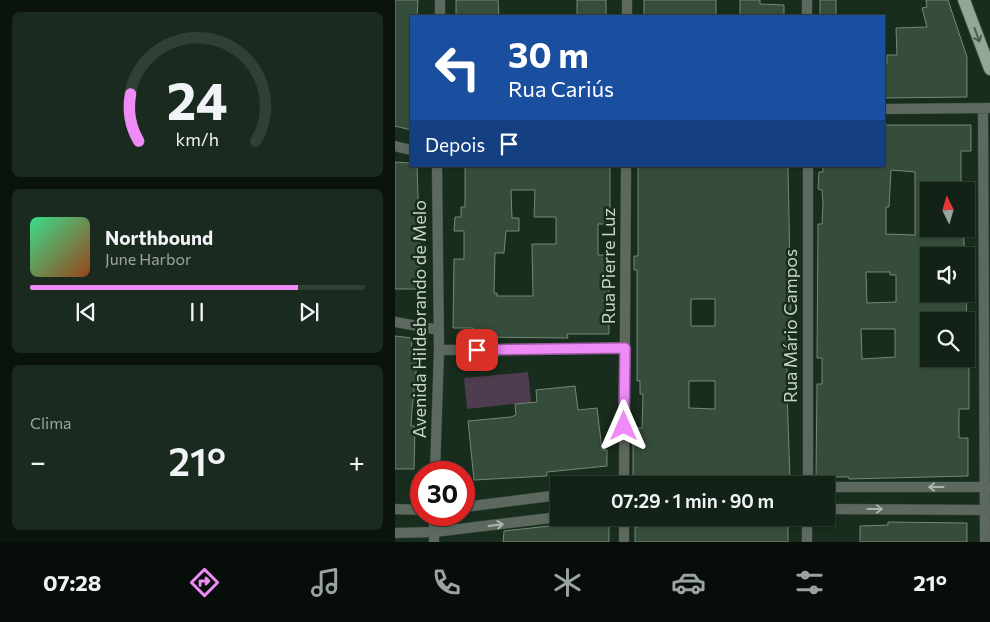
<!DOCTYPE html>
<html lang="pt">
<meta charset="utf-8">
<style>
:root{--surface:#122216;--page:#1b2a1f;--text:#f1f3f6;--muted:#9ca4a1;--line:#313f35;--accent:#ee8bf7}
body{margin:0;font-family:Commissioner,sans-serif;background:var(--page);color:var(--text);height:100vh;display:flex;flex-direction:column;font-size:19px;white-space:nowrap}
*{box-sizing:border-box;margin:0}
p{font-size:16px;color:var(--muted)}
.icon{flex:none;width:28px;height:28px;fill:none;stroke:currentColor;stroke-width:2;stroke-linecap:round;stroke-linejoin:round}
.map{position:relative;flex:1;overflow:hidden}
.details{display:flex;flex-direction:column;gap:12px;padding:12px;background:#0a130c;width:395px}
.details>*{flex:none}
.top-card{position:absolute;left:15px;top:15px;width:475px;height:152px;border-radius:0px;box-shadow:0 1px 4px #0004,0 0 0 1px var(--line);background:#1a4fa0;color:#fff;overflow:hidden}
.needle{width:32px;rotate:355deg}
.tools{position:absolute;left:525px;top:182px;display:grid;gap:10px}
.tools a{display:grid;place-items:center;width:55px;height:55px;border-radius:0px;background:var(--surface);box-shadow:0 1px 4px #0004,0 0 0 1px var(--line);font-size:25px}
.speed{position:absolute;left:15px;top:461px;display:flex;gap:10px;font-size:25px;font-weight:700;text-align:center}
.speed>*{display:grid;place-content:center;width:65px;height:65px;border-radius:50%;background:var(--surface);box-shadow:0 1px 4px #0004,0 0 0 1px var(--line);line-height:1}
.speed .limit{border:8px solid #d22;background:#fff;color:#111}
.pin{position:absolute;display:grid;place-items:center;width:42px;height:42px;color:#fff;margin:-21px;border-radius:10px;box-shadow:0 2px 8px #0006}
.me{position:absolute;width:55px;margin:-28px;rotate:0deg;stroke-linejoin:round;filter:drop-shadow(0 0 4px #0008)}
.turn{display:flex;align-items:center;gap:18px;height:105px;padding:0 15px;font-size:22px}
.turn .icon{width:65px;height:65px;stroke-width:2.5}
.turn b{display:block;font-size:35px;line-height:42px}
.then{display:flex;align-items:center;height:48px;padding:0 15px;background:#0003;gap:10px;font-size:19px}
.big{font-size:38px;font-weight:600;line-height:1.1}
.details .widget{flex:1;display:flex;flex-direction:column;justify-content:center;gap:8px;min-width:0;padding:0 18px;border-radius:8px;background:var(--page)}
.details .dial{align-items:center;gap:0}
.dial svg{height:130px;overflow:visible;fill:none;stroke:var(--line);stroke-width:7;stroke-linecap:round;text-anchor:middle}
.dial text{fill:var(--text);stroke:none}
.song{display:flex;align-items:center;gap:15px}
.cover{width:60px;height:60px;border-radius:8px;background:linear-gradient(135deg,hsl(150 70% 55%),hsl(20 70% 35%))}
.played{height:5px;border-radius:2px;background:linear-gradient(90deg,var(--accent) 80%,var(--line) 80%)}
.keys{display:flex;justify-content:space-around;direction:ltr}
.heat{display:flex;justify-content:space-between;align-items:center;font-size:28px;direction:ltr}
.trip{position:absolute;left:155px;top:476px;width:285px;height:50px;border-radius:0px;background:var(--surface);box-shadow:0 1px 4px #0004,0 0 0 1px var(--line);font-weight:600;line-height:50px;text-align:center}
.dock{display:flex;height:80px;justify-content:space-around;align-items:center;background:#070e09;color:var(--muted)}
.dock .icon{width:35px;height:35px}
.dock .current{color:var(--accent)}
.dock b{font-size:22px;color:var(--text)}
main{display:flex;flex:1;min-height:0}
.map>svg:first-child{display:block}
.green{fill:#4e3d4f}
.building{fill:#374d3b;stroke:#728a76;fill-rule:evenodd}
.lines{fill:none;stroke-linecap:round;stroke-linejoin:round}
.minor-casing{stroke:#344839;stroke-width:11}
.tertiary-casing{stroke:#344839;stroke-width:11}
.primary-casing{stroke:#344839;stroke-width:14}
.minor{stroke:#5d685f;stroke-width:10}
.tertiary{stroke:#5d685f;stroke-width:10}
.primary{stroke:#92a796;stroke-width:12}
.oneway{stroke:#495e4d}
.oneway2{stroke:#a9b4aa}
.route-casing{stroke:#9b5aa1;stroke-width:12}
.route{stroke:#ee8bf7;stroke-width:9}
.labels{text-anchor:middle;stroke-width:5;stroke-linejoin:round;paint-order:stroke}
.street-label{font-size:18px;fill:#c9d5ca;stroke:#182d1d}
</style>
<main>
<section class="details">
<div class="widget dial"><svg viewBox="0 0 100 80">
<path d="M14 69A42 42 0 1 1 86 69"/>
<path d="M14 69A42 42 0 0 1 9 40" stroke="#ee8bf7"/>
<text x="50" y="56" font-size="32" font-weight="700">24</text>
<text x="50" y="72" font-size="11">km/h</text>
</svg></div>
<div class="widget">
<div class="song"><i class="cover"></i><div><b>Northbound</b><p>June Harbor</p></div></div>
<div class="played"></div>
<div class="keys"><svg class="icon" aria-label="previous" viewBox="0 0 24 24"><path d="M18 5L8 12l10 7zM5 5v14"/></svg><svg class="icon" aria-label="pause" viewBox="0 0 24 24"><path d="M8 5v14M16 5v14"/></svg><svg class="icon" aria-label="next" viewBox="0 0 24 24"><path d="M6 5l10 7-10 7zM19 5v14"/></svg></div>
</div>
<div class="widget"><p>Clima</p>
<div class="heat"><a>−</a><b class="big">21°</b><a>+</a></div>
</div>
</section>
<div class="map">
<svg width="595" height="542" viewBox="0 0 595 542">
<rect width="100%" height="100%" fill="#182d1d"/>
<!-- green -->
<path class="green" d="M133 372 136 402 72 409 69 378Z"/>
<!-- building -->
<path class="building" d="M0 0H23L22 16H16V130L0 126Z
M61 0H103L104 16H61Z
M182 0H211V16H182Z
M249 0H321V15L249 16Z
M345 0H365V4L389 5V16H345Z
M425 0H441V16H425Z
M531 0H553L572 57V97L489 98V63H492V55H502L501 28 532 27 527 8 532 7Z
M489 125H576V151H566V191H534V229H568L570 256H534V294H572L571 321H534V359H574V409H564V438H573V476L454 479V477H421L422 384H427V358H422L423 224H427L428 204 427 190 423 189 424 172H428V166H489ZM496 170 520 172V235L491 234V207H494ZM471 272H495V275H501V302L472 303ZM466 329H500V357L467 359Z
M0 162 16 163V166H22L25 252 22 289H0Z
M70 166H215V218L211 217V224H203V255H214V334H172L173 338 78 337V328H58L59 259H69V231H59L60 217H66V207H70ZM116 190H140L139 217H161V244H137L138 296H102V293H99L100 253H109L111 231H124V218H117Z
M243 166H393L396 321H393L392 327V390L395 480 238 478V436H242V428H247L248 394H245V381H242V270H239V256H243ZM296 299H320V326H296ZM294 381H320V409L294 408Z
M0 336 17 338 16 354H23L17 410 16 426H20L19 469H0Z
M180 386 183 410 202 408 207 450H212V466L152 472V476L79 480 73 421 116 417 121 415 120 404 142 402 141 390Z
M243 521 393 522V542H240V527H243Z
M214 522V542H108L109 531 154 526H181V523Z
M493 522 572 523V542H465V526L493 525Z"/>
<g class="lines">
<!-- minor casing -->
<g class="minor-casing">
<path id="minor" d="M412 0V16
M45 16V0
M232 16V0
M588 108 590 542
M489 109 595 108
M0 146 16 150
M413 166V485
M0 322 44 330
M44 350 230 348
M40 472 44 350 42 166
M229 485 231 166
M39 515V542
M412 518V542
M229 542V518"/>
</g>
<!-- tertiary casing -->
<g class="tertiary-casing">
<path id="tertiary" d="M431 487H595
M69 507 164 495
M0 509 26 510
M431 509 595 510
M0 533 39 532 164 517"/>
</g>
<!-- primary casing -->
<g class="primary-casing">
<path id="primary" d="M569 0 595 69"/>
</g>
<!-- minor -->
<use href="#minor" class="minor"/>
<!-- tertiary -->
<use href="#tertiary" class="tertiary"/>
<!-- primary -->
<use href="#primary" class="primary"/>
</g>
<!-- one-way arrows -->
<defs><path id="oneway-shaft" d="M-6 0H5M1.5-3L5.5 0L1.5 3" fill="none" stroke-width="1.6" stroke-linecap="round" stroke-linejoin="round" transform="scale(1.25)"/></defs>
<use class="oneway" href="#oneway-shaft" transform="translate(582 35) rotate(70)"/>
<g class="oneway2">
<use href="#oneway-shaft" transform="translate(541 487) rotate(180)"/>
<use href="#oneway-shaft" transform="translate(480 509)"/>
<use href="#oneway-shaft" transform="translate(101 525) rotate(-7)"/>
</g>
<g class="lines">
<!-- route casing -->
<g class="route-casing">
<path id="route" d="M82 350 230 348 229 426"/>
</g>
<!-- route -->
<use href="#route" class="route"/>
</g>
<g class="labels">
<!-- street labels -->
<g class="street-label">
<text transform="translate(214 266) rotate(-90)" y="6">Rua Pierre Luz</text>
<text transform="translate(25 319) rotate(-90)" y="6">Avenida Hildebrando de Melo</text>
<text transform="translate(396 326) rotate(-90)" y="6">Rua Mário Campos</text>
</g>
</g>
</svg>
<div class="tools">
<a><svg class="needle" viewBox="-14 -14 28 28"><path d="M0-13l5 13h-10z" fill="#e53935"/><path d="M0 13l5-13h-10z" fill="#9ca4a1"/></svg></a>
<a><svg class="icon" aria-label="sound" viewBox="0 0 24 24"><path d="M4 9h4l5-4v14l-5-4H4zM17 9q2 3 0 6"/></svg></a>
<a><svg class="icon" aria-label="search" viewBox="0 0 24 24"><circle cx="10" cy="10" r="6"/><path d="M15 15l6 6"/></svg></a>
</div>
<div class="speed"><div class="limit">30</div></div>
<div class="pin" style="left:82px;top:350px;background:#d93025"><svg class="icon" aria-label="arrive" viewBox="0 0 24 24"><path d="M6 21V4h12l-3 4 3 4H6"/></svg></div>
<svg class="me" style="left:229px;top:426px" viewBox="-20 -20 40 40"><path d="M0-17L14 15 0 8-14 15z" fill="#ee8bf7" stroke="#fff" stroke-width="4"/></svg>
<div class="trip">07:29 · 1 min · 90 m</div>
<div class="top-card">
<div class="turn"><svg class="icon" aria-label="left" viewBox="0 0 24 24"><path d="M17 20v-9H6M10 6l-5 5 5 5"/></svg><div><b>30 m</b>Rua Cariús</div></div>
<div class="then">Depois<svg class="icon" aria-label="arrive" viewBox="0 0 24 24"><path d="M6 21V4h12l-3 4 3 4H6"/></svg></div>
</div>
</div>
</main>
<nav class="dock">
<b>07:28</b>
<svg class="icon current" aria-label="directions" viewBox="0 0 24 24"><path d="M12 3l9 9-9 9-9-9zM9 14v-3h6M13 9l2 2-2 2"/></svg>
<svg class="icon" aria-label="music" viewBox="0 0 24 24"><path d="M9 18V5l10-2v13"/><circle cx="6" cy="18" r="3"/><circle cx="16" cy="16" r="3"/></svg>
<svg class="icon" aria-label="phone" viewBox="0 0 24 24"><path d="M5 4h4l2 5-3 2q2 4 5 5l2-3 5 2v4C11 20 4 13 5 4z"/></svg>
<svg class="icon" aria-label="climate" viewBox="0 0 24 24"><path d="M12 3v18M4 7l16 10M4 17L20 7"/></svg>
<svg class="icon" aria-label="car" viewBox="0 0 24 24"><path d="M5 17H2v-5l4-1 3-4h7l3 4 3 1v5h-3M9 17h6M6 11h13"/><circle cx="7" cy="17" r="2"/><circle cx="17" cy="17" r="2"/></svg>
<svg class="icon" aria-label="filters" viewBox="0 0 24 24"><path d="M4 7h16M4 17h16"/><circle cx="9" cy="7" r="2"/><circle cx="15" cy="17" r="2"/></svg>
<b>21°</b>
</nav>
